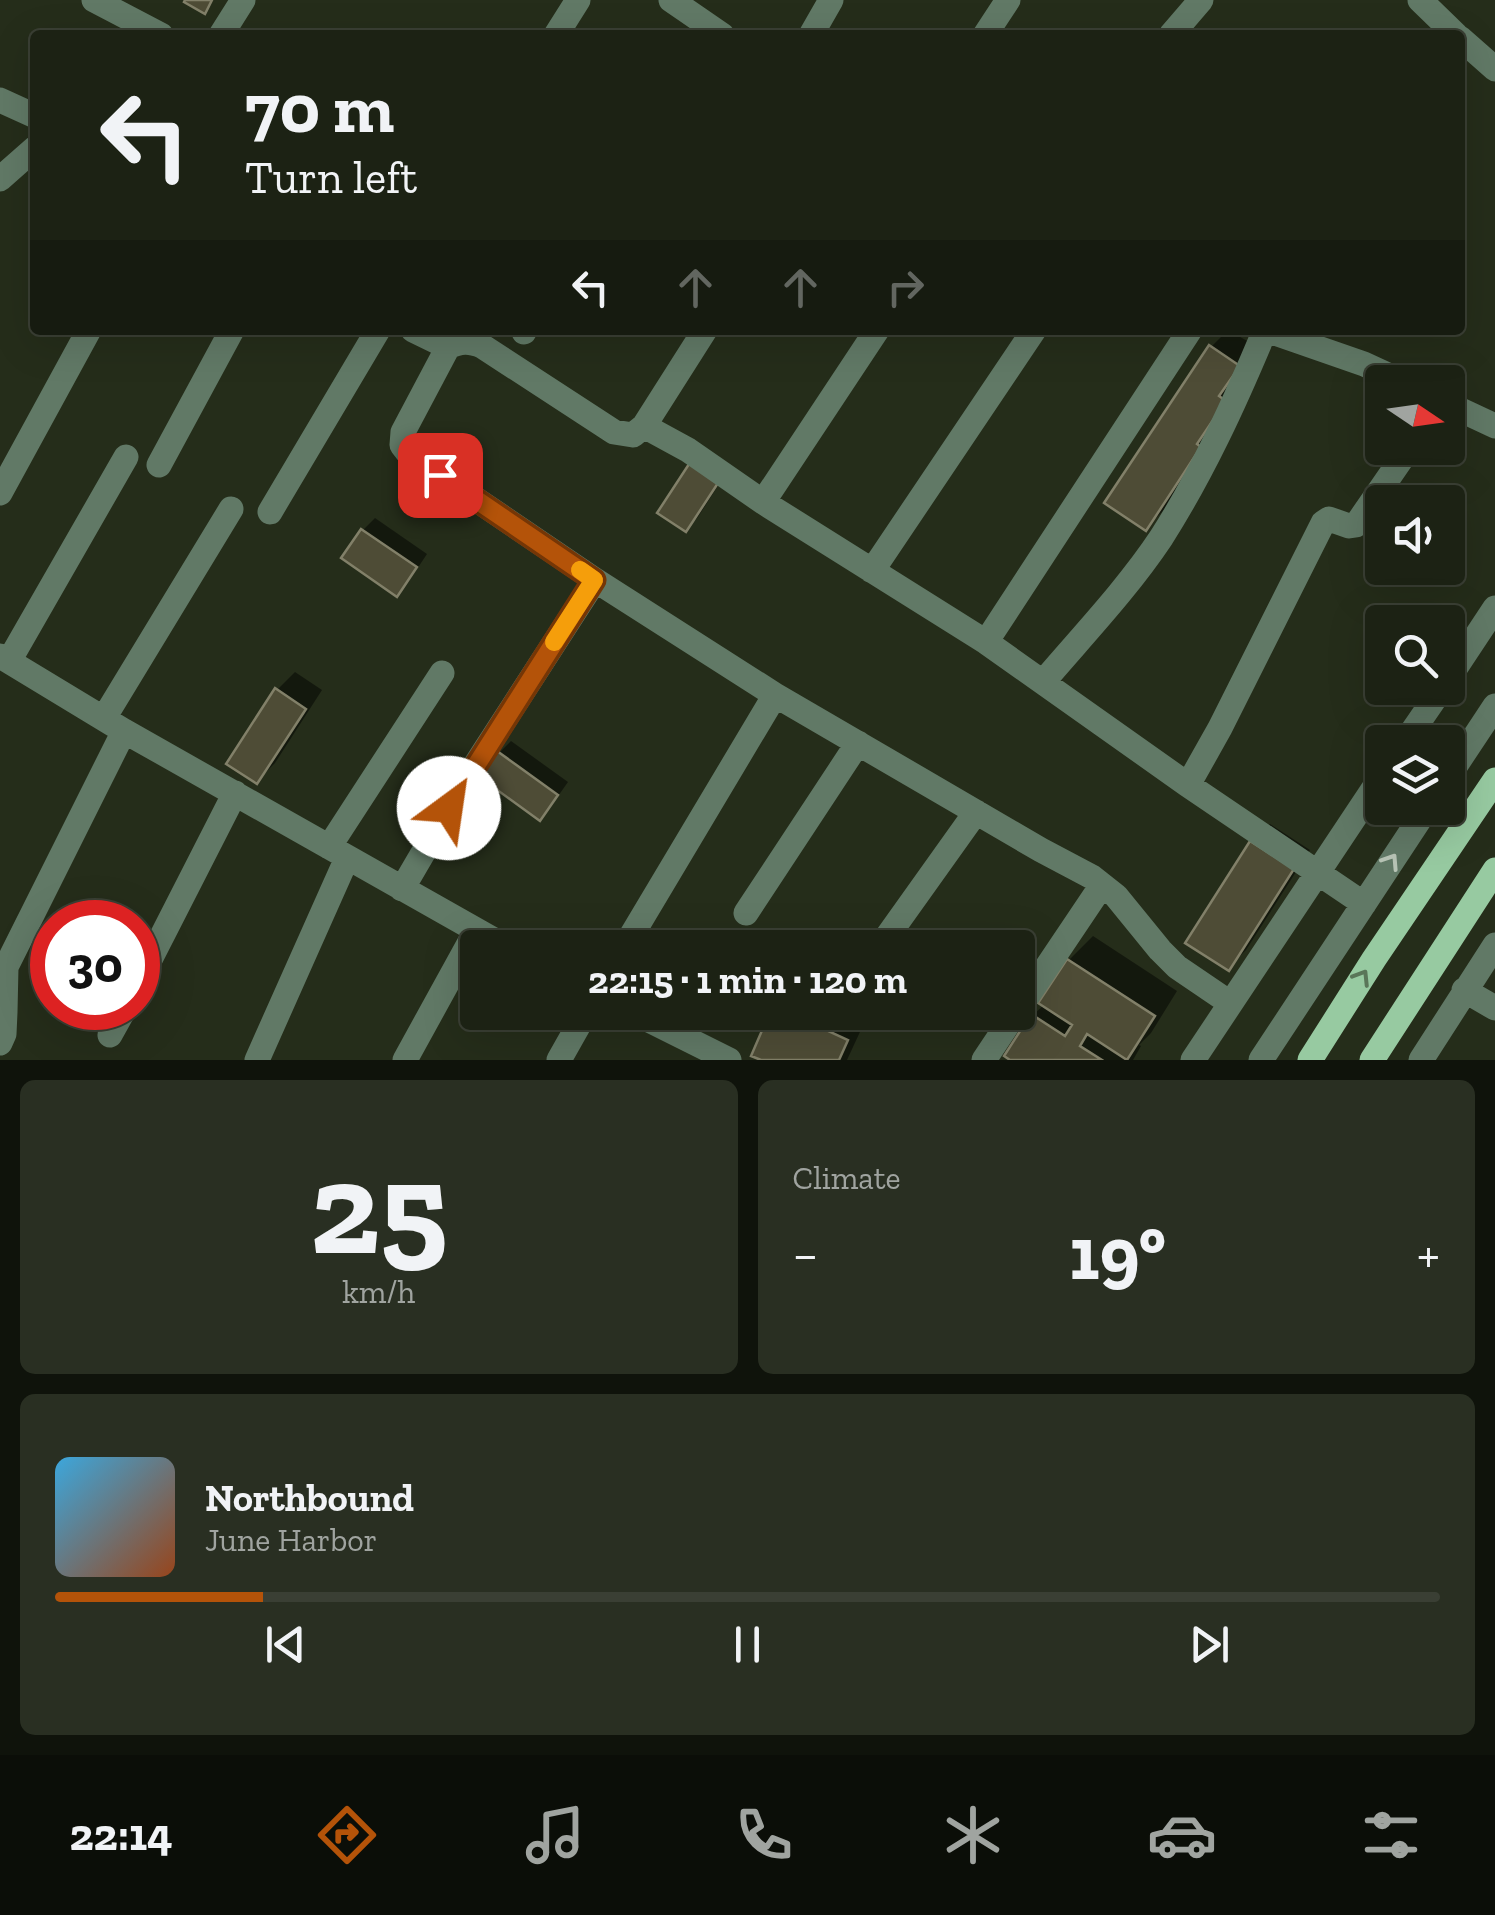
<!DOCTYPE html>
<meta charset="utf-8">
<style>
:root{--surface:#1c2214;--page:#292f22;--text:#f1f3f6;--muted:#a0a4a0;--line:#3a3f34;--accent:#b45309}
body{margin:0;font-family:"Zilla Slab",serif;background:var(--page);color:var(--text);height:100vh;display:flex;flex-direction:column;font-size:38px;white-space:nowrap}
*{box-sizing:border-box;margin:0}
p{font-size:32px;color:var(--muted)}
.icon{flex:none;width:55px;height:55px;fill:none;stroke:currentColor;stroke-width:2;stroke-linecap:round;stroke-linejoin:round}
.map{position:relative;height:1060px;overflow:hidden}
.details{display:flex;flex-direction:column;gap:20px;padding:20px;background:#0f130b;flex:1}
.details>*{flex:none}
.hud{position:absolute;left:30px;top:30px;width:1435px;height:305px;border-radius:10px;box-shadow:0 10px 40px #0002,0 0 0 2px var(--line);background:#1c2214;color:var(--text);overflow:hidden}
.needle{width:65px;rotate:103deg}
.controls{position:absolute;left:1365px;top:365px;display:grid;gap:20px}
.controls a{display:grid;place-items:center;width:100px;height:100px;border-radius:10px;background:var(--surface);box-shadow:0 10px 40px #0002,0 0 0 2px var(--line);font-size:50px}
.speed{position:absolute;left:30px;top:900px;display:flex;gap:20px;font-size:50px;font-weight:700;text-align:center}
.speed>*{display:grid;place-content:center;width:130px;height:130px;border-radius:50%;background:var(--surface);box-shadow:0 10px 40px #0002,0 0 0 2px var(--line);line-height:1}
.speed .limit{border:15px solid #d22;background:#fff;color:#111}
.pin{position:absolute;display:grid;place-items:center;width:85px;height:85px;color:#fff;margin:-42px;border-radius:20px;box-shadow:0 5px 15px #0006}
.me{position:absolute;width:110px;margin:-55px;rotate:31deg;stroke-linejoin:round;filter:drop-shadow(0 0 8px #0008)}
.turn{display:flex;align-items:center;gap:35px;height:210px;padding:0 50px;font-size:45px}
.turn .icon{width:130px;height:130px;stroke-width:2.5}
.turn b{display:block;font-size:70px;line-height:85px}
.lanes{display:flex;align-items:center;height:95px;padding:0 50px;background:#0003;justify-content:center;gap:50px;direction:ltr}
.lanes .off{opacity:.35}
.big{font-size:75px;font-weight:800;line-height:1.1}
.details .card{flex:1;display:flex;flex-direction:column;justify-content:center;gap:15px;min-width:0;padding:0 35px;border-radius:15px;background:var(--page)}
.details .dial{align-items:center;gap:0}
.dial b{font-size:130px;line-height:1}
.song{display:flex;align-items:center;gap:30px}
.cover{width:120px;height:120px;border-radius:15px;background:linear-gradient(135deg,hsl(200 70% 55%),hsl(20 70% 35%))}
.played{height:10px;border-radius:5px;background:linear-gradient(90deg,var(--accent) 15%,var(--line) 15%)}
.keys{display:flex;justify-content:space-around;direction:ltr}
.heat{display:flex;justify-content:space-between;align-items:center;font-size:55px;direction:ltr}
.details .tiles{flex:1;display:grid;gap:20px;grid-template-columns:1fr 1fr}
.card:last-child{grid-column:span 2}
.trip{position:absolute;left:460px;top:930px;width:575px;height:100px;border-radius:10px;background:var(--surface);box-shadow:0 10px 40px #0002,0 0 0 2px var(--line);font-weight:800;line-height:100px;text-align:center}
.tabs{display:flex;height:160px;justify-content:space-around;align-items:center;background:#0b0e08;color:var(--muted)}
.tabs .icon{width:70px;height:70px}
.tabs .on{color:var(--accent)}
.tabs b{font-size:45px;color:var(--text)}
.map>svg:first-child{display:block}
.shadow{fill:#0007}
.building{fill:#4e4c36;stroke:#828069;stroke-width:2.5}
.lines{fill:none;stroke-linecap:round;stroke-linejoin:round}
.minor{stroke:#617966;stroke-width:25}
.major{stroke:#97caa1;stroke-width:25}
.oneway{stroke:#b8c4b6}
.oneway2{stroke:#5a7659}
.route-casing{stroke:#753606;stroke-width:25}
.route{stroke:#b45309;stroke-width:18}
.slow{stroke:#f59e0b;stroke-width:18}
</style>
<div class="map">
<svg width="1495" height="1060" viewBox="0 0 1495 1060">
<rect width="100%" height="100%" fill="#252d1a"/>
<!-- shadow -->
<path class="shadow" d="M1228 330 1256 346 1243 382 1164 510 1146 528 1211 347Z
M730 467 698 517 686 529 661 513Z
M375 518 427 554 409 581 397 593 344 558 363 530Z
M295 672 322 690 275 763 257 781 277 690Z
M511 741 568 782 551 806 540 818 499 753Z
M1270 824 1310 850 1246 950 1228 968 1252 842Z
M1093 936 1177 991 1151 1033 1139 1045 1141 1046 1133 1060H1014L1007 1056 1033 1015 1045 1004 1042 1002 1069 960Z
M773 1012H845L865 1021 847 1060H767Z"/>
<!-- building -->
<path class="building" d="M185 0H212L205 14 184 2Z
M1209 345 1240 366 1219 396 1226 401 1197 444 1201 447 1146 531 1104 503Z
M691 461 720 480 686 532 657 513Z
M361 529 417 567 397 597 341 558Z
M275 688 306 709 257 784 226 764Z
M497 751 558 795 540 821 478 776Z
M1250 841 1294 869 1229 971 1185 943Z
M1067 959 1155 1016 1127 1060 1087 1034 1080 1046 1102 1060H1010L1004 1056 1031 1014 1065 1036 1072 1025 1038 1003Z
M770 1012H787L848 1040 839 1060H761L751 1056Z"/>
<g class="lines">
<!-- minor -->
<path class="minor" d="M94 0 161 35
M671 0 722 35
M1420 0 1456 35
M221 35 243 0
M556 35 578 0
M811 35 831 0
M985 35 1008 0
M1171 35 1201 0
M1460 38 1495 69
M0 100 35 116
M0 179 35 148
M413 330 448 347C461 341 469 341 482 346L614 432 633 435 644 426 688 450 763 502 986 642 1188 785 1364 904
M1266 330 1364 364 1403 382
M524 332 525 330
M448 347 403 432 402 445 409 454 595 580 775 695 624 948
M1448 404 1495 426
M644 426 705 330
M159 465 232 330
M0 493 89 330
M763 502 877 330
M270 512 378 330
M872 571 1034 330
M986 642 1190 330
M0 656 124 731 508 948
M9 661 126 457
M1448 679 1495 608
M1043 682C1083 635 1127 589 1161 538 1203 472 1235 402 1265 330
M775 695 1041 850 1092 877 1116 896 1160 950 1177 967 1230 1003
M104 718 231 509
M1405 742 1442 688
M1448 777 1495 706
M1188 785 1220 728 1323 523 1329 519 1349 526 1356 525 1409 448
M329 847 442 673
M402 889 465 781 595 580
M746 913 858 743
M879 948 976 812
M138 983 235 793
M1464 990 1495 1008
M1018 1010 1102 885
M633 1012 729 1060
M110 1035 125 1008
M0 1043 4 1034 5 1012 6 967 124 731
M257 1060 347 858
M405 1060 476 931
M559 1060 586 1012
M984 1060 1016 1012
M1193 1060 1382 776
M1261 1060 1427 808
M1421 1060 1495 945"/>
<!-- major -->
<path class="major" d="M1310 1060 1374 959 1495 780
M1372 1060 1495 870"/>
</g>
<!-- one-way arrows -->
<defs><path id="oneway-chevron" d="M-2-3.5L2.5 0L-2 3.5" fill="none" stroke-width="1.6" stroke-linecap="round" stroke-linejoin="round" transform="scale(2.5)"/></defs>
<use class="oneway" href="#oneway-chevron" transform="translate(1391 861) rotate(-57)"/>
<use class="oneway2" href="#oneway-chevron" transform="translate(1362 977) rotate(-58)"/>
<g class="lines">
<!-- route casing -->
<g class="route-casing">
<path id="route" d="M440 475 594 580 449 808"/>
</g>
<!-- route -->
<use href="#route" class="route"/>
<!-- slow -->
<path class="slow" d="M554 642 594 580 580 570"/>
</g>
</svg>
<div class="controls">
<a><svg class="needle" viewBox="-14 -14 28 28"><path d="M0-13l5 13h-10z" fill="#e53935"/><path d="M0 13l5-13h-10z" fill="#a0a4a0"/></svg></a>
<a><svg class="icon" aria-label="sound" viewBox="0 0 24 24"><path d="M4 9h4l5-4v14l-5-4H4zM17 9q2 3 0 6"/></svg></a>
<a><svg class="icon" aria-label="search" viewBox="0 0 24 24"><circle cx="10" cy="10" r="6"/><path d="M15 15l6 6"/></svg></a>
<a><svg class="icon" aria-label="layers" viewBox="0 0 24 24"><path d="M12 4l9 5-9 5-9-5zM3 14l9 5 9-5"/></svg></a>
</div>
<div class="speed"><div class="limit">30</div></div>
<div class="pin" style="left:440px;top:475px;background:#d93025"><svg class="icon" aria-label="arrive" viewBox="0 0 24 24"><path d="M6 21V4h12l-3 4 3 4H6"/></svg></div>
<svg class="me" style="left:449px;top:808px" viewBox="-20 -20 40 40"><circle r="19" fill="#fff"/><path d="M0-13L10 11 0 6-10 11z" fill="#b45309"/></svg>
<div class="trip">22:15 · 1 min · 120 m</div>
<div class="hud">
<div class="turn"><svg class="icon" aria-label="left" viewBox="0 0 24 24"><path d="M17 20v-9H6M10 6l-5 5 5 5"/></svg><div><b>70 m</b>Turn left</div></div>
<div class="lanes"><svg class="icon" aria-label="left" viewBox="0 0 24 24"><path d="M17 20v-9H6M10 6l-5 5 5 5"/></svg><svg class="icon off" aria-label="ahead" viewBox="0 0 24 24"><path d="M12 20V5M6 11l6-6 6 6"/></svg><svg class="icon off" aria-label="ahead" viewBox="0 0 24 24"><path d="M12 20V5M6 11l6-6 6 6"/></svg><svg class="icon off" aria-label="right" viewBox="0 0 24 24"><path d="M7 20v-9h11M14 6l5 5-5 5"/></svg></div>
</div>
</div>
<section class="details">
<div class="tiles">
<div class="card dial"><b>25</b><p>km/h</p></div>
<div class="card"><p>Climate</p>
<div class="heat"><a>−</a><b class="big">19°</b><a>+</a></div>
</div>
<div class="card">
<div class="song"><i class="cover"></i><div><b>Northbound</b><p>June Harbor</p></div></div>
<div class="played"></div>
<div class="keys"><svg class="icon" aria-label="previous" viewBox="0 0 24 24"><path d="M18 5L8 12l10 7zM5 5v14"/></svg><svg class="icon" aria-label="pause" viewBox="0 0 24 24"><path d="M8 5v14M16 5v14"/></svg><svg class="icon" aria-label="next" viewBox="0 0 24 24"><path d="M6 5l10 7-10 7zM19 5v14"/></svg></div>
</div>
</div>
</section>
<nav class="tabs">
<b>22:14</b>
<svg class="icon on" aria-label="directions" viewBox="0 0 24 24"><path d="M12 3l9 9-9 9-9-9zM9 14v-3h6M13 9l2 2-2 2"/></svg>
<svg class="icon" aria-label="music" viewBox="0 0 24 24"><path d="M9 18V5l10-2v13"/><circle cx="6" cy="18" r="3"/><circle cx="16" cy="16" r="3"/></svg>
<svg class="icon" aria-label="phone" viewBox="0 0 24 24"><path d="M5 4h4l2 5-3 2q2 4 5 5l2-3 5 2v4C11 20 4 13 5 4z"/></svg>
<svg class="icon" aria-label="climate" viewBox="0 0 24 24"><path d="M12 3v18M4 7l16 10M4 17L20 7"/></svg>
<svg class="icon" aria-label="car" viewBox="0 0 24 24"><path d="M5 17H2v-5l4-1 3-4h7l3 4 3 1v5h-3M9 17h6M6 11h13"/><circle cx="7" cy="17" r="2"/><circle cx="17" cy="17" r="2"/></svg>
<svg class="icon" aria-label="filters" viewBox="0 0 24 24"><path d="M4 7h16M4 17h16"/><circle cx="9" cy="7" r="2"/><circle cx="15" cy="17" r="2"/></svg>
</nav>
